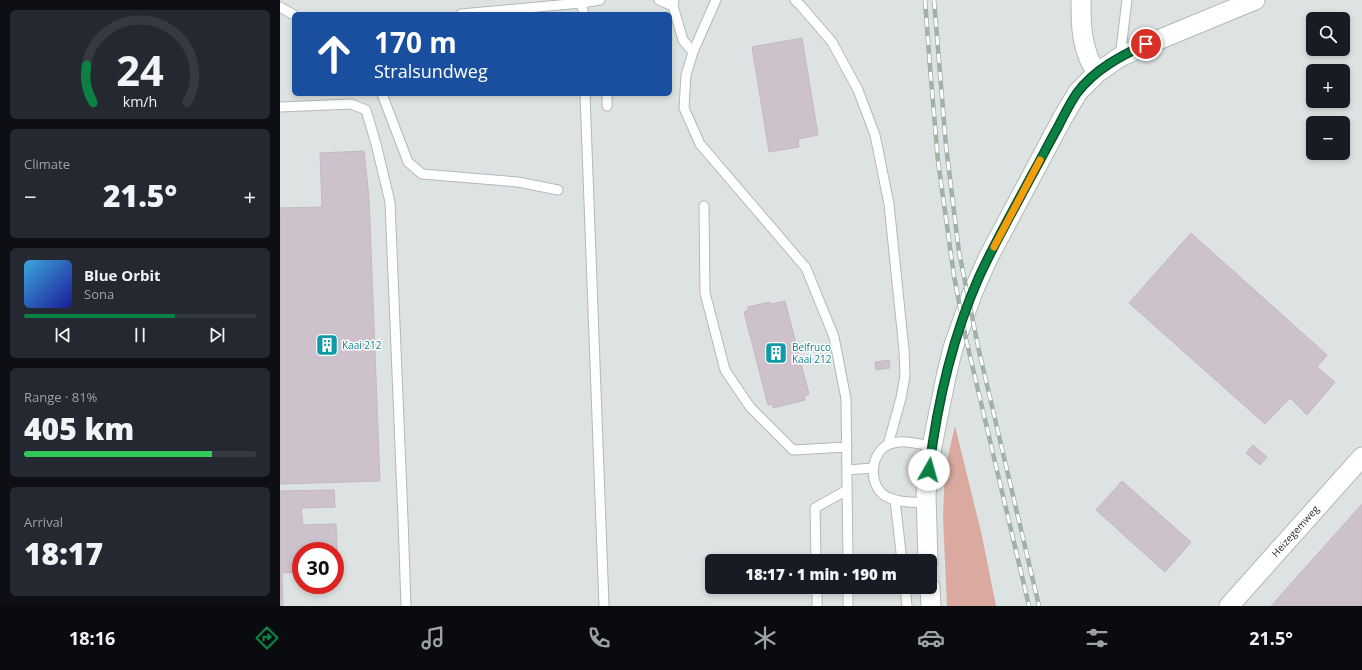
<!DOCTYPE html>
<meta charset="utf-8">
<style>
:root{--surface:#171b24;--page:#242831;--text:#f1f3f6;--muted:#9ea1a6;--line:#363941;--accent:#0b8043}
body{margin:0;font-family:"Open Sans",sans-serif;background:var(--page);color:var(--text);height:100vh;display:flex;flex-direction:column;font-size:15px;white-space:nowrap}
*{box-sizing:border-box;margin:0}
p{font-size:13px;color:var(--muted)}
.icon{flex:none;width:22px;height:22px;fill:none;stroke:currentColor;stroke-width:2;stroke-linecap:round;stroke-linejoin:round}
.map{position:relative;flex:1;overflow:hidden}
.side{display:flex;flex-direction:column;gap:10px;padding:10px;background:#0d0f14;width:280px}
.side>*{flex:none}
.banner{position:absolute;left:12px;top:12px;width:380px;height:84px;border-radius:6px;box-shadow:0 2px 6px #0003;background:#1a4fa0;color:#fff;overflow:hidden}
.buttons{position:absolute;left:1026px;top:12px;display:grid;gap:8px}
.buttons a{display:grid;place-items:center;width:44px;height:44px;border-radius:6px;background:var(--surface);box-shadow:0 2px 6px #0003;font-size:20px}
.speed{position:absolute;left:12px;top:542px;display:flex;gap:8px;font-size:20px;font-weight:700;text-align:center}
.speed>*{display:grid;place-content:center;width:52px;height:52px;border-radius:50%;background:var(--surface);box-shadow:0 2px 6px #0003;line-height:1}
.speed .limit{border:6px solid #d22;background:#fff;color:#111}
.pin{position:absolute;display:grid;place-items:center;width:34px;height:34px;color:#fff;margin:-17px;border:2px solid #fff;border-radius:50%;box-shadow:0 1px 4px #0007}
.me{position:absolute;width:44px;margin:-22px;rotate:7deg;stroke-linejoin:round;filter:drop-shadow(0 0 3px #0008)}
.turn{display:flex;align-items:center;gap:14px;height:84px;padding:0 16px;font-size:18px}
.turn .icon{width:52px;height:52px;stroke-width:2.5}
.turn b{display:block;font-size:28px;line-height:34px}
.big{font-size:30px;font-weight:800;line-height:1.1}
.side .tile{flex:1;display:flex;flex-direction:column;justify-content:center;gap:6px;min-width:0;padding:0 14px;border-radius:6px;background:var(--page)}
.side .dial{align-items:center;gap:0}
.dial svg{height:104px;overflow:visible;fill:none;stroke:var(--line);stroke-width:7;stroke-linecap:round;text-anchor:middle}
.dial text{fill:var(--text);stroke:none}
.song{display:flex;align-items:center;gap:12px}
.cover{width:48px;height:48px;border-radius:6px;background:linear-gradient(135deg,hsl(200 70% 55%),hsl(240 70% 35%))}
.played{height:4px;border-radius:2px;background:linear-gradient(90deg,var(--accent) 65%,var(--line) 65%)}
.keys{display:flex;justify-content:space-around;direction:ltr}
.heat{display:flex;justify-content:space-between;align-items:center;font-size:22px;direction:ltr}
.charge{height:6px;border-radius:3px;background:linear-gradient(90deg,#34c759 81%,var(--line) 0)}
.trip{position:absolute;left:425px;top:554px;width:232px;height:40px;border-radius:6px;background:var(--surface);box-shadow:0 2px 6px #0003;font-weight:800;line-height:40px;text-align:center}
.menu{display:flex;height:64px;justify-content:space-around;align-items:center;background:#090b0e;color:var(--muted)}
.menu .icon{width:28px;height:28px}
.menu .selected{color:var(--accent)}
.menu b{font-size:18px;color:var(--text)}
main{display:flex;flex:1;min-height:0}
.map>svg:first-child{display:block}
.industrial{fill:#dde3e2;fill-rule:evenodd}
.green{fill:#daaaa0}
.building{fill:#cdc1cb;stroke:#c5b7c3}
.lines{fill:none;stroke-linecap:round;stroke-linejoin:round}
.lane-casing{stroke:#b0bbb4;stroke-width:11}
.street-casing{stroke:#b0bbb4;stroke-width:21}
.lane{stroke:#fff;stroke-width:9}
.street{stroke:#fff;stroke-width:19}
.rail-casing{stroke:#a0b1a7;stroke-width:4.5}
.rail{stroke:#fff;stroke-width:3;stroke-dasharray:9;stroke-linecap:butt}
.route-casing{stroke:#07532c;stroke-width:10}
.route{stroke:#0b8043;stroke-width:7}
.slow{stroke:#f59e0b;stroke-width:7}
.labels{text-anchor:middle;stroke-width:3;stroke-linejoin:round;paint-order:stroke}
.culture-label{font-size:10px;fill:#0d838f;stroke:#fff;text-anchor:start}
.street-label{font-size:10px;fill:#292929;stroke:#fff}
</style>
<main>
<section class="side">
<div class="tile dial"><svg viewBox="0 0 100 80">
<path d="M14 69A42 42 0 1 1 86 69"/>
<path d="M14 69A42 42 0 0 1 9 40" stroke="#0b8043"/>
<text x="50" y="56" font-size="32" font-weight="700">24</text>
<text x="50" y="72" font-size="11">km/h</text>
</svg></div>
<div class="tile"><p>Climate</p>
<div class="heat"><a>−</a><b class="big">21.5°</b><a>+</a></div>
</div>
<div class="tile">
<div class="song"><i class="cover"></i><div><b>Blue Orbit</b><p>Sona</p></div></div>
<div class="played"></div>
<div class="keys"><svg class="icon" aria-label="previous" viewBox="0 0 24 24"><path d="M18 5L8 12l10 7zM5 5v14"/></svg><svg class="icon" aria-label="pause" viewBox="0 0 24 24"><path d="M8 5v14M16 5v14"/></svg><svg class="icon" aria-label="next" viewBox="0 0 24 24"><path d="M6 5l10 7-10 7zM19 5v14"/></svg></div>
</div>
<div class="tile"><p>Range · 81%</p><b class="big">405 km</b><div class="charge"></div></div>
<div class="tile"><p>Arrival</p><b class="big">18:17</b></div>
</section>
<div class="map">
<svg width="1082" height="606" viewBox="0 0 1082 606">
<rect width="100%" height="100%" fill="#eadde9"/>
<!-- industrial -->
<path class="industrial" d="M0 0H1082V606H0ZM14 14H390V94H14ZM1033 19H1063V49H1033ZM1033 71H1063V101H1033ZM1033 123H1063V153H1033ZM21 551H55V585H21ZM432 561H650V587H432Z"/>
<!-- green -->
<path class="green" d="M675 426 702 536 716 606H667L663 517 665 469Z"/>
<!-- building -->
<path class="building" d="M522 38 538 135 518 139 519 147 489 152 472 47Z
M84 151 89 198 100 481 0 484V208L42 207 40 153Z
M911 233 1047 355 1037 367 1055 382 1027 415 1010 398 985 424 849 303Z
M505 301 529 394 524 396 525 400 493 408V404L488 405 464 312 468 310V307L490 302 491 304Z
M609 360 610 368 596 370 595 362Z
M973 445 987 457 980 465 966 453Z
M842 481 911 542 885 572 816 510Z
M54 490 55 507 21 508 23 525 56 524 58 571H55V551H21V572L2 573 3 606H0V491Z
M1082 504V606H991Z
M548 587H556V592H549Z"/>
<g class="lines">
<!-- lane casing -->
<g class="lane-casing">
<path id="lane" d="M379 0 393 6
M394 0 393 6 403 40 413 52 406 75 404 108 420 144 526 268 554 337 566 399 568 561
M515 0 521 6 552 42 578 90 595 135 609 204 624 350 625 376 621 398 608 445
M301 3 304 14
M0 7 14 15
M181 14 301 3 320 0
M413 52 436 0
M840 57 847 0
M102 94 128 162 142 174 238 182 278 190
M305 94 324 606
M327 106V94
M0 107 71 104 86 110 96 144 110 202 123 519 126 606
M424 206 425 293 445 370 470 407 513 450 567 447
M567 470 593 468
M615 500 622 561
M646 503C634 502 615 503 604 495 588 484 590 451 610 444 623 439 638 444 652 446
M536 561 535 508 567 490
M537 587V606
M568 587V606
M625 587 627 606"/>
</g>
<!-- street casing -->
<g class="street-casing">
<path id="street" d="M801 0C801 18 801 36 807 53 809 60 813 67 817 73
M648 561 646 494 652 446 666 377 673 348 692 294 708 258 783 117 798 92 817 73 840 57 866 45 975 0
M650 587 651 606
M949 606 1082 457"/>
</g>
<!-- lane -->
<use href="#lane" class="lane"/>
<!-- street -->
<use href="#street" class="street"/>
<!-- rail casing -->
<g class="rail-casing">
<path id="rail" d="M645 0 650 67 658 161 674 276 686 339 749 606
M654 0 666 146 679 252 699 351 759 606"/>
</g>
<!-- rail -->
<use href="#rail" class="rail"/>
</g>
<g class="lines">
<!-- route casing -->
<g class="route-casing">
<path id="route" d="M649 470C657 404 672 338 699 277 715 242 734 209 752 175 761 159 769 143 778 127 784 115 790 103 797 93 815 69 841 56 866 44"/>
</g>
<!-- route -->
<use href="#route" class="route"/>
<!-- slow -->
<path class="slow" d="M714 247 760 160"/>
</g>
<!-- icons -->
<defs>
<g id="building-square" transform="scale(1.15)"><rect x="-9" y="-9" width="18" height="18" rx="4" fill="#0f9aa8" stroke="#fff"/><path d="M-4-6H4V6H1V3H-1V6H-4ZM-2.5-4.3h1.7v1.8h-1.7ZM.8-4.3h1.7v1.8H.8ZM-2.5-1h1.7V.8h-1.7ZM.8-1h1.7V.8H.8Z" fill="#fff"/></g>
</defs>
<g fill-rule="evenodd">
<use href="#building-square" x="47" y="345"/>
<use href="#building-square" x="496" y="353"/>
</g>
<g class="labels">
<!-- culture labels -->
<g class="culture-label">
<text x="62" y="349">Kaai 212</text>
<text x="512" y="351">Belfruco<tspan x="512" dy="12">Kaai 212</tspan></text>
</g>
<!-- street labels -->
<g class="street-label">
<text transform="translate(1015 531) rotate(-48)" y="4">Heizegemweg</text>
</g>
</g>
</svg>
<div class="buttons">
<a><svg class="icon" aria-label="search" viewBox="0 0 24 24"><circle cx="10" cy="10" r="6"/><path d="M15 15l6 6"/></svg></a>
<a>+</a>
<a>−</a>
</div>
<div class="speed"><div class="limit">30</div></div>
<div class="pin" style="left:866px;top:44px;background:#d93025"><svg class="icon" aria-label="arrive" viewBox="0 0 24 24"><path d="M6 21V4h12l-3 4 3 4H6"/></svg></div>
<svg class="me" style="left:649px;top:470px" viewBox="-20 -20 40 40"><circle r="19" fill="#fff"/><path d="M0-13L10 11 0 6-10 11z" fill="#0b8043"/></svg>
<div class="trip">18:17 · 1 min · 190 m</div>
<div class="banner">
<div class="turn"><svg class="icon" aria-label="ahead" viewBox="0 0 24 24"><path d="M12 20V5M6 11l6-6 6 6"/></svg><div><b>170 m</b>Stralsundweg</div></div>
</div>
</div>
</main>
<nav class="menu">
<b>18:16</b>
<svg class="icon selected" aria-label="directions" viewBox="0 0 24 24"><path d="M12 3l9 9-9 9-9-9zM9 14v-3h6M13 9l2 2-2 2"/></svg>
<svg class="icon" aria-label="music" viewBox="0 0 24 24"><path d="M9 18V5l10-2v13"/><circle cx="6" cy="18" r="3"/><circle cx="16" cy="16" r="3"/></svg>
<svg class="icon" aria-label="phone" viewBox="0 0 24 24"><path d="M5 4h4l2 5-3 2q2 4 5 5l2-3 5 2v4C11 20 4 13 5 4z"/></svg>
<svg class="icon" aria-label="climate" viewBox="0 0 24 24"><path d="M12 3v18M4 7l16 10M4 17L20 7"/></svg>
<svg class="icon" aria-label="car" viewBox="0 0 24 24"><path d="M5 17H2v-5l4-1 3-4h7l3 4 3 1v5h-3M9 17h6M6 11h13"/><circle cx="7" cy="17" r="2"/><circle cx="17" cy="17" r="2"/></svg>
<svg class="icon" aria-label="filters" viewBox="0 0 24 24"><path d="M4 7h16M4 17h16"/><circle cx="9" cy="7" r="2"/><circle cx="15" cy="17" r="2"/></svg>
<b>21.5°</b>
</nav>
